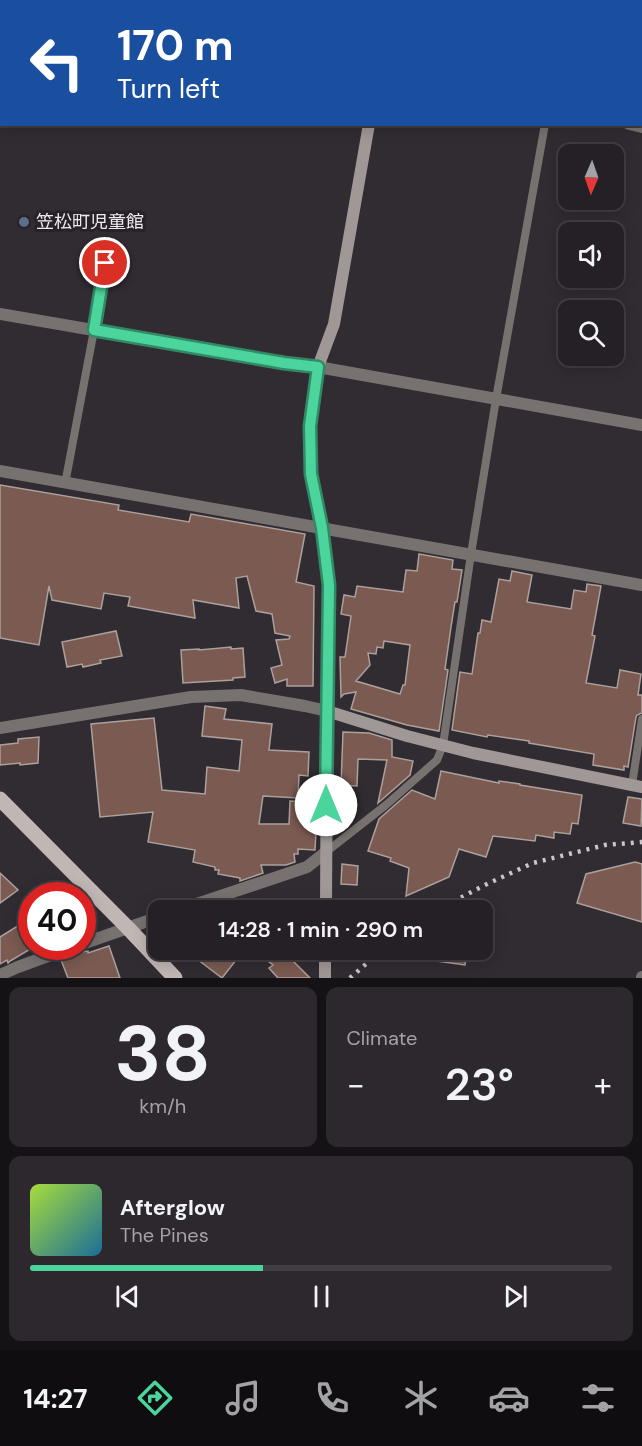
<!DOCTYPE html>
<meta charset="utf-8">
<style>
:root{--surface:#252026;--page:#2d282e;--text:#f1f3f6;--muted:#a3a3a7;--line:#423e43;--accent:#4bd49b}
body{margin:0;font-family:"DM Sans","Noto Sans JP",sans-serif;background:var(--page);color:var(--text);height:100vh;display:flex;flex-direction:column;font-size:22px;white-space:nowrap}
*{box-sizing:border-box;margin:0}
p{font-size:20px;color:var(--muted)}
.icon{flex:none;width:33px;height:33px;fill:none;stroke:currentColor;stroke-width:2;stroke-linecap:round;stroke-linejoin:round}
.map{position:relative;height:978px;overflow:hidden}
.side{display:flex;flex-direction:column;gap:9px;padding:9px;background:#141215;flex:1}
.side>*{flex:none}
.guide{position:absolute;left:0px;top:0px;width:642px;height:126px;box-shadow:0 3px 15px #0003,0 0 0 2px var(--line);background:#1a4fa0;color:#fff;overflow:hidden}
.needle{width:39px;rotate:182deg}
.fabs{position:absolute;left:558px;top:144px;display:grid;gap:12px}
.fabs a{display:grid;place-items:center;width:66px;height:66px;border-radius:12px;background:var(--surface);box-shadow:0 3px 15px #0003,0 0 0 2px var(--line);font-size:30px}
.speed{position:absolute;left:18px;top:882px;display:flex;gap:12px;font-size:30px;font-weight:700;text-align:center}
.speed>*{display:grid;place-content:center;width:78px;height:78px;border-radius:50%;background:var(--surface);box-shadow:0 3px 15px #0003,0 0 0 2px var(--line);line-height:1}
.speed .limit{border:9px solid #d22;background:#fff;color:#111}
.pin{position:absolute;display:grid;place-items:center;width:51px;height:51px;color:#fff;margin:-26px;border:3px solid #fff;border-radius:50%;box-shadow:0 2px 6px #0007}
.me{position:absolute;width:66px;margin:-33px;rotate:0deg;stroke-linejoin:round;filter:drop-shadow(0 0 4px #0008)}
.turn{display:flex;align-items:center;gap:21px;height:126px;padding:0 18px;font-size:27px}
.turn .icon{width:78px;height:78px;stroke-width:2.5}
.turn b{display:block;font-size:42px;line-height:51px}
.big{font-size:45px;font-weight:600;line-height:1.1}
.side .tile{flex:1;display:flex;flex-direction:column;justify-content:center;gap:9px;min-width:0;padding:0 21px;border-radius:12px;background:var(--page)}
.side .dial{align-items:center;gap:0}
.dial b{font-size:78px;line-height:1}
.song{display:flex;align-items:center;gap:18px}
.cover{width:72px;height:72px;border-radius:9px;background:linear-gradient(135deg,hsl(80 70% 55%),hsl(200 70% 35%))}
.played{height:6px;border-radius:3px;background:linear-gradient(90deg,var(--accent) 40%,var(--line) 40%)}
.keys{display:flex;justify-content:space-around;direction:ltr}
.heat{display:flex;justify-content:space-between;align-items:center;font-size:33px;direction:ltr}
.side .tiles{flex:1;display:grid;gap:9px;grid-template-columns:1fr 1fr}
.tile:last-child{grid-column:span 2}
.trip{position:absolute;left:148px;top:900px;width:345px;height:60px;border-radius:12px;background:var(--surface);box-shadow:0 3px 15px #0003,0 0 0 2px var(--line);font-weight:600;line-height:60px;text-align:center}
.tabs{display:flex;height:96px;justify-content:space-around;align-items:center;background:#0f0d0f;color:var(--muted)}
.tabs .icon{width:42px;height:42px}
.tabs .current{color:var(--accent)}
.tabs b{font-size:27px;color:var(--text)}
.map>svg:first-child{display:block}
.building{fill:#7a5a51;stroke:#aca09d;stroke-width:1.5;fill-rule:evenodd}
.lines{fill:none;stroke-linecap:round;stroke-linejoin:round}
.lane{stroke:#777270;stroke-width:8}
.street{stroke:#777270;stroke-width:12}
.secondary{stroke:#a09896;stroke-width:12}
.primary{stroke:#c0b6b3;stroke-width:15}
.rail{stroke:#c9c5ca;stroke-width:4.5;stroke-dasharray:3 6;stroke-linecap:butt}
.route-casing{stroke:#318a65;stroke-width:15}
.route{stroke:#4bd49b;stroke-width:10}
.service-dot{fill:#5c6f8a;stroke:#272128;stroke-width:2}
.labels{text-anchor:middle;stroke-width:6;stroke-linejoin:round;paint-order:stroke}
.poi-label{font-size:18px;fill:#ede9ee;stroke:#272128;text-anchor:start}
</style>
<div class="map">
<svg width="642" height="978" viewBox="0 0 642 978">
<rect width="100%" height="100%" fill="#312b32"/>
<!-- building -->
<path class="building" d="M0 485 119 505 118 510 189 522 191 514 305 534 296 582 314 586 313 686H287V679L275 683 271 668 282 665 276 640 289 639 290 636 275 633 272 614 256 611 247 576 236 578 239 608 193 600 195 618 128 606 130 597 104 593 101 609 52 600 49 586 39 645 0 638Z
M419 554 453 560 452 569 462 570 457 602H455L451 627 445 669 448 670 439 731 407 725 351 709 356 692 344 694 341 697 340 657H345L351 616 341 614 344 595 355 597 357 586 403 592 406 570 417 571ZM384 641 410 645 405 685H403L400 694 356 681 370 665 368 653 376 654 377 647 383 648Z
M512 571 532 575 527 602 571 609 574 590 586 592 587 584 601 586 592 635 595 636 586 683 617 688 620 670 641 674 638 695H642V713L637 715 636 717 628 767 624 766V770L593 765 594 754 529 743V741L488 735 487 737 452 730 460 672 472 674 478 633H480L482 620 491 622 499 579 510 581Z
M116 631 122 656 100 660 101 663 83 667 82 664 67 667 62 642Z
M231 647V649L243 648 245 677 233 678V680L183 683 181 650 199 649V650Z
M205 706 226 709 224 719 272 724 269 750 309 752 308 776 299 775 298 798 263 796 259 824H289L290 801 310 802V814L317 815 315 850 298 849V854H294L295 862 286 865H261L263 873 240 881V878L218 874 219 870H215V867L193 862 195 850 148 842 153 812 100 817 91 724 154 718 162 790 205 794 207 767 239 771 242 740 202 736Z
M343 732 369 733 392 740V757L413 761 410 775 378 803 387 760 358 759 357 786 341 785Z
M39 737 38 763 20 765V763L0 765V745L18 743V739Z
M441 771 499 783V781L520 784V785L582 795 578 824 572 823 570 834 554 832V838L536 835 535 841 493 836 486 857 459 849 449 877 406 896 409 868 390 861 391 858 368 851 379 819 412 790 435 799Z
M628 797 642 799 641 826 623 823Z
M635 862 642 864V922L577 903 586 874Z
M342 864 358 866 357 885 341 884Z
M0 873 18 890 0 903Z
M32 917V948L10 961 8 963 7 960 0 964V937Z
M109 946 120 978H68L61 960 80 952 88 951V953Z
M185 950H244L222 978Z
M254 950H278L286 956 287 955 310 978H278L269 968 273 965Z
M415 950H467L465 965 415 958Z"/>
<g class="lines">
<!-- lane -->
<path class="lane" d="M567 2V0
M65 484 94 330 108 241
M632 785 642 719
M326 852 386 805 437 760 443 745 471 554 496 399 545 124"/>
<!-- street -->
<path class="street" d="M18 2V0
M0 13 2 14
M0 105 2 96
M629 124 642 127
M0 314 284 363 318 367 642 425
M0 471 642 585
M0 728 191 697 241 695 305 706 327 711
M179 910 307 867 326 852
M82 944 159 917
M0 975 18 967 75 946
M642 978V977"/>
<!-- secondary -->
<path class="secondary" d="M390 2 391 0
M327 711 407 736 473 753 642 787
M326 910 327 711 329 585 322 528 311 474 310 426 318 367 334 324 369 124
M325 978V950"/>
<!-- primary -->
<path class="primary" d="M0 799 128 928 175 978"/>
<!-- rail -->
<path class="rail" d="M437 910 485 885 533 863 605 845 642 842
M350 978 382 950"/>
</g>
<g class="lines">
<!-- route casing -->
<g class="route-casing">
<path id="route" d="M105 263 94 330 284 363 318 367 310 426 311 474 322 528 329 585 326 805"/>
</g>
<!-- route -->
<use href="#route" class="route"/>
</g>
<!-- markers -->
<circle class="service-dot" cx="24" cy="222" r="6"/>
<g class="labels">
<!-- poi labels -->
<g class="poi-label">
<text x="36" y="228">笠松町児童館</text>
</g>
</g>
</svg>
<div class="fabs">
<a><svg class="needle" viewBox="-14 -14 28 28"><path d="M0-13l5 13h-10z" fill="#e53935"/><path d="M0 13l5-13h-10z" fill="#a3a3a7"/></svg></a>
<a><svg class="icon" aria-label="sound" viewBox="0 0 24 24"><path d="M4 9h4l5-4v14l-5-4H4zM17 9q2 3 0 6"/></svg></a>
<a><svg class="icon" aria-label="search" viewBox="0 0 24 24"><circle cx="10" cy="10" r="6"/><path d="M15 15l6 6"/></svg></a>
</div>
<div class="speed"><div class="limit">40</div></div>
<div class="pin" style="left:105px;top:263px;background:#d93025"><svg class="icon" aria-label="arrive" viewBox="0 0 24 24"><path d="M6 21V4h12l-3 4 3 4H6"/></svg></div>
<svg class="me" style="left:326px;top:805px" viewBox="-20 -20 40 40"><circle r="19" fill="#fff"/><path d="M0-13L10 11 0 6-10 11z" fill="#4bd49b"/></svg>
<div class="trip">14:28 · 1 min · 290 m</div>
<div class="guide">
<div class="turn"><svg class="icon" aria-label="left" viewBox="0 0 24 24"><path d="M17 20v-9H6M10 6l-5 5 5 5"/></svg><div><b>170 m</b>Turn left</div></div>
</div>
</div>
<section class="side">
<div class="tiles">
<div class="tile dial"><b>38</b><p>km/h</p></div>
<div class="tile"><p>Climate</p>
<div class="heat"><a>−</a><b class="big">23°</b><a>+</a></div>
</div>
<div class="tile">
<div class="song"><i class="cover"></i><div><b>Afterglow</b><p>The Pines</p></div></div>
<div class="played"></div>
<div class="keys"><svg class="icon" aria-label="previous" viewBox="0 0 24 24"><path d="M18 5L8 12l10 7zM5 5v14"/></svg><svg class="icon" aria-label="pause" viewBox="0 0 24 24"><path d="M8 5v14M16 5v14"/></svg><svg class="icon" aria-label="next" viewBox="0 0 24 24"><path d="M6 5l10 7-10 7zM19 5v14"/></svg></div>
</div>
</div>
</section>
<nav class="tabs">
<b>14:27</b>
<svg class="icon current" aria-label="directions" viewBox="0 0 24 24"><path d="M12 3l9 9-9 9-9-9zM9 14v-3h6M13 9l2 2-2 2"/></svg>
<svg class="icon" aria-label="music" viewBox="0 0 24 24"><path d="M9 18V5l10-2v13"/><circle cx="6" cy="18" r="3"/><circle cx="16" cy="16" r="3"/></svg>
<svg class="icon" aria-label="phone" viewBox="0 0 24 24"><path d="M5 4h4l2 5-3 2q2 4 5 5l2-3 5 2v4C11 20 4 13 5 4z"/></svg>
<svg class="icon" aria-label="climate" viewBox="0 0 24 24"><path d="M12 3v18M4 7l16 10M4 17L20 7"/></svg>
<svg class="icon" aria-label="car" viewBox="0 0 24 24"><path d="M5 17H2v-5l4-1 3-4h7l3 4 3 1v5h-3M9 17h6M6 11h13"/><circle cx="7" cy="17" r="2"/><circle cx="17" cy="17" r="2"/></svg>
<svg class="icon" aria-label="filters" viewBox="0 0 24 24"><path d="M4 7h16M4 17h16"/><circle cx="9" cy="7" r="2"/><circle cx="15" cy="17" r="2"/></svg>
</nav>
